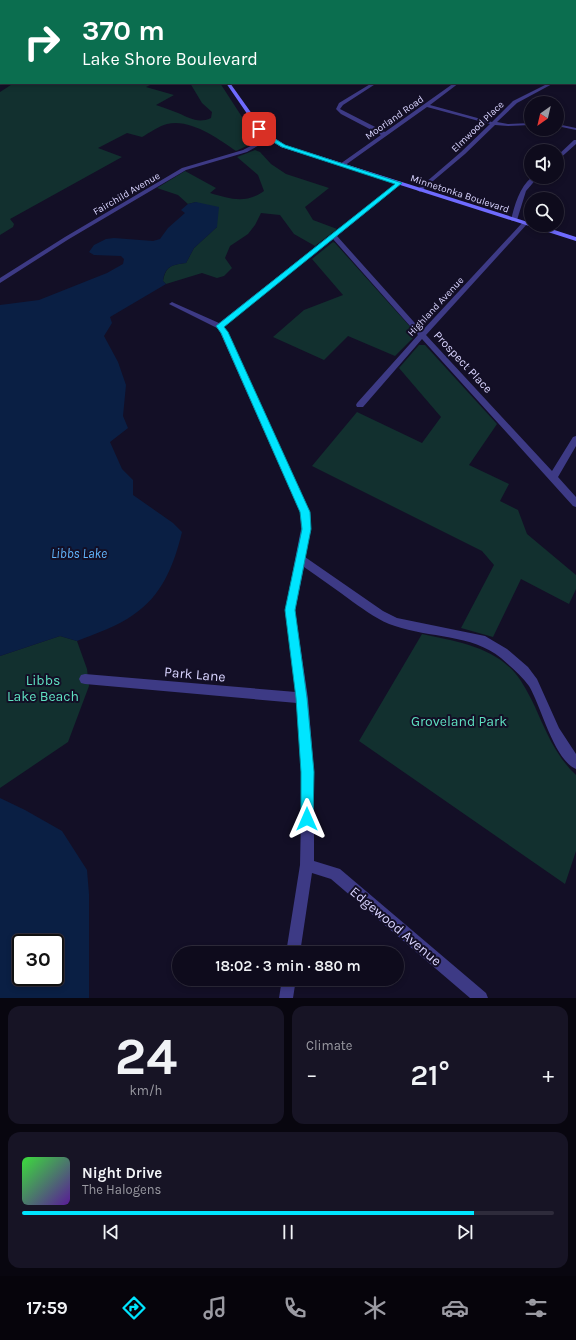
<!DOCTYPE html>
<meta charset="utf-8">
<style>
:root{--surface:#0e0b1c;--page:#171425;--text:#f1f3f6;--muted:#9b9ba3;--line:#2e2b3b;--accent:#00e5ff}
body{margin:0;font-family:Karla,sans-serif;background:var(--page);color:var(--text);height:100vh;display:flex;flex-direction:column;font-size:15px;white-space:nowrap}
*{box-sizing:border-box;margin:0}
p{font-size:13px;color:var(--muted)}
.icon{flex:none;width:22px;height:22px;fill:none;stroke:currentColor;stroke-width:2;stroke-linecap:round;stroke-linejoin:round}
.map{position:relative;height:998px;overflow:hidden}
.sheet{display:flex;flex-direction:column;gap:8px;padding:8px;background:#08060f;flex:1}
.sheet>*{flex:none}
.top-card{position:absolute;left:0px;top:0px;width:576px;height:84px;box-shadow:0 2px 6px #0003,0 0 0 1px var(--line);background:#0b6e4f;color:#fff;overflow:hidden}
.needle{width:26px;rotate:214deg}
.fabs{position:absolute;left:524px;top:96px;display:grid;gap:8px}
.fabs a{display:grid;place-items:center;width:40px;height:40px;border-radius:50%;background:var(--surface);box-shadow:0 2px 6px #0003,0 0 0 1px var(--line);font-size:20px}
.speed{position:absolute;left:12px;top:934px;display:flex;gap:8px;font-size:20px;font-weight:700;text-align:center}
.speed>*{display:grid;place-content:center;width:52px;height:52px;border-radius:50%;background:var(--surface);box-shadow:0 2px 6px #0003,0 0 0 1px var(--line);line-height:1}
.speed .limit{border:2px solid #111;border-radius:6px;background:#fff;color:#111}
.pin{position:absolute;display:grid;place-items:center;width:34px;height:34px;color:#fff;margin:-17px;border-radius:8px;box-shadow:0 2px 6px #0006}
.me{position:absolute;width:44px;margin:-22px;rotate:0deg;stroke-linejoin:round;filter:drop-shadow(0 0 3px #0008)}
.turn{display:flex;align-items:center;gap:14px;height:84px;padding:0 16px;font-size:18px}
.turn .icon{width:52px;height:52px;stroke-width:2.5}
.turn b{display:block;font-size:28px;line-height:34px}
.big{font-size:30px;font-weight:600;line-height:1.1}
.sheet .card{flex:1;display:flex;flex-direction:column;justify-content:center;gap:6px;min-width:0;padding:0 14px;border-radius:12px;background:var(--page)}
.sheet .dial{align-items:center;gap:0}
.dial b{font-size:52px;line-height:1}
.song{display:flex;align-items:center;gap:12px}
.cover{width:48px;height:48px;border-radius:6px;background:linear-gradient(135deg,hsl(120 70% 55%),hsl(270 70% 35%))}
.played{height:4px;border-radius:2px;background:linear-gradient(90deg,var(--accent) 85%,var(--line) 85%)}
.keys{display:flex;justify-content:space-around;direction:ltr}
.heat{display:flex;justify-content:space-between;align-items:center;font-size:22px;direction:ltr}
.sheet .tiles{flex:1;display:grid;gap:8px;grid-template-columns:1fr 1fr}
.card:last-child{grid-column:span 2}
.trip{position:absolute;left:172px;top:946px;width:232px;height:40px;border-radius:20px;background:var(--surface);box-shadow:0 2px 6px #0003,0 0 0 1px var(--line);font-weight:600;line-height:40px;text-align:center}
.menu{display:flex;height:64px;justify-content:space-around;align-items:center;background:#06040b;color:var(--muted)}
.menu .icon{width:28px;height:28px}
.menu .active{color:var(--accent)}
.menu b{font-size:18px;color:var(--text)}
.map>svg:first-child{display:block}
.green{fill:#12302f}
.water{fill:#0a1f44;fill-rule:evenodd}
.lines{fill:none;stroke-linecap:round;stroke-linejoin:round}
.minor{fill:#3d3a85;fill-rule:evenodd}
.tertiary{stroke:#3d3a85;stroke-width:10}
.secondary{fill:#6f6bff;fill-rule:evenodd}
.route{fill:#00e5ff;stroke:#0095a6}
.labels{text-anchor:middle;stroke-width:4;stroke-linejoin:round;paint-order:stroke}
.far-street-label{font-size:10px;fill:#d9d4ff;stroke:#130f26}
.street-label{font-size:12px;fill:#d9d4ff;stroke:#130f26}
.water-label{font-size:13px;font-style:italic;fill:#62b6ff;stroke:#130f26}
.near-street-label{font-size:14px;fill:#d9d4ff;stroke:#130f26}
.near-park-label{font-size:14px;fill:#5fe0c0;stroke:#130f26}
</style>
<div class="map">
<svg width="576" height="998" viewBox="0 0 576 998">
<rect width="100%" height="100%" fill="#130f26"/>
<!-- green -->
<path class="green" d="M14 83H154L146 87 174 95 156 105C164 108 171 110 178 113 190 118 198 124 211 118L212 112 202 103 190 83H220L255 137 259 140 236 151C219 139 190 118 167 124 159 126 149 133 142 137L127 133 98 148 122 157 10 219 14 224 13 227 0 235V92Z
M255 150 260 152 271 164 286 174 329 188 305 207 313 220 337 229 315 246 294 234 280 215 261 213 255 225 248 234 230 246 225 258 232 268 224 276 217 278 202 273 166 284 163 281C166 266 171 265 186 263L194 248 217 227 196 202 188 204 178 195 157 188 185 171 216 188 210 193C230 199 246 204 264 191L258 175 237 157Z
M333 242 335 243 414 331 415 336 395 356 348 336 324 360 273 337 304 310 343 295 312 259Z
M419 345H425L497 424 469 465 509 484 500 501 518 510 527 534 576 575V589L569 604 521 579 493 637 461 628 494 565 482 551 312 466 357 412 422 443 441 417 399 368Z
M422 634C458 642 499 647 521 681 528 692 534 704 539 716 549 738 558 758 576 775V851L565 884 359 741Z
M60 636 77 641 87 669 89 686 68 742 0 788V656Z"/>
<!-- water -->
<path class="water" d="M196 202 219 207 217 227 194 248 186 263C172 265 165 266 163 281L166 284 110 317 112 323 104 336 118 362 126 385 123 416 128 428 110 442 122 469 133 480V495L173 523 182 532C174 565 162 596 133 615 118 626 95 634 77 641L60 636 0 656V305L39 300 107 273 123 264 124 259 121 256 94 255 89 252 94 245 106 239 114 238 153 241 160 239 168 228 185 213 181 210 188 204Z
M0 798 25 810 62 831 87 870 89 894V998H0ZM21 943H55V977H21Z"/>
<g class="lines">
<!-- minor -->
<path class="minor" d="M0 0H6L0 2Z
M429 0H434L433 1Z
M575 43H576V45H575Z
M0 55H1V57H0Z
M575 73H576V75H575Z
M372 83H377L343 105 340 109 385 132 454 83H459L430 105 492 122 513 101 549 83H554L517 103 497 122 508 124 531 123V125L508 126 495 125 465 154 420 192 417 190 418 189 461 152 490 124 427 107 344 166H340V164L381 135 341 114 336 109 339 103Z
M557 124 576 128V130L557 126Z
M268 137 272 138 247 152 186 170 69 239 0 283V278L65 237 182 168 243 150Z
M574 140H576V144L557 161V156Z
M532 177H538L526 191 517 220 512 221 511 220C515 204 519 188 532 177Z
M399 181 401 182V184L337 236 422 331 523 222 528 223 426 335 552 471 573 437 576 436V446L558 477 576 497V507L573 506 422 339 363 407H357L356 405 357 403 418 335 333 239 224 326 310 512 311 529 305 557 383 611 397 618 485 636 507 649 528 667 537 679 559 728 576 754V769C554 760 541 706 529 686 521 675 511 667 501 658 472 634 429 638 395 626 379 621 366 611 353 602 337 590 320 578 304 567L295 611 308 698 314 772V861L340 869 486 993 488 998H470L331 879 312 873 300 953H286L300 865 302 772 297 703 85 684 81 683 79 679 81 675 85 674 296 692 285 611 301 529 300 512 220 332 217 328 169 304 172 302 174 303 219 323Z
M282 979H296L293 998H279Z"/>
<!-- tertiary -->
<path class="tertiary" d="M287 1 289 0"/>
<!-- secondary -->
<path class="secondary" d="M116 0H121L122 1H117Z
M226 83H230L265 132 285 145 531 223V225H539L576 237V241L281 147 261 134Z"/>
</g>
<!-- route -->
<path class="route" d="M258 128H261L272 137 285 145 402 183 224 327 228 332 310 512 311 529 295 610 307 698 314 772 313 819 312 823 307 825 303 823 301 819V772L296 698 285 610 302 529 300 512 221 333 216 326 395 184 282 147 268 139 258 130Z"/>
<g class="labels">
<!-- far-street labels -->
<g class="far-street-label">
<text transform="translate(394 117) rotate(-35)" y="4">Moorland Road</text>
<text transform="translate(477 126) rotate(-44)" y="4">Elmwood Place</text>
<text transform="translate(126 193) rotate(-30)" y="4">Fairchild Avenue</text>
<text transform="translate(460 193) rotate(18)" y="4">Minnetonka Boulevard</text>
<text transform="translate(435 306) rotate(-47)" y="4">Highland Avenue</text>
</g>
<!-- street labels -->
<g class="street-label">
<text transform="translate(463 362) rotate(47)" y="4">Prospect Place</text>
</g>
<!-- water labels -->
<g class="water-label">
<text x="79" y="558">Libbs Lake</text>
</g>
<!-- near-street labels -->
<g class="near-street-label">
<text transform="translate(195 674) rotate(5)" y="5">Park Lane</text>
<text transform="translate(396 926) rotate(40)" y="5">Edgewood Avenue</text>
</g>
<!-- near-park labels -->
<g class="near-park-label">
<text x="43" y="685">Libbs<tspan x="43" dy="16">Lake Beach</tspan></text>
<text x="459" y="726">Groveland Park</text>
</g>
</g>
</svg>
<div class="fabs">
<a><svg class="needle" viewBox="-14 -14 28 28"><path d="M0-13l5 13h-10z" fill="#e53935"/><path d="M0 13l5-13h-10z" fill="#9b9ba3"/></svg></a>
<a><svg class="icon" aria-label="sound" viewBox="0 0 24 24"><path d="M4 9h4l5-4v14l-5-4H4zM17 9q2 3 0 6"/></svg></a>
<a><svg class="icon" aria-label="search" viewBox="0 0 24 24"><circle cx="10" cy="10" r="6"/><path d="M15 15l6 6"/></svg></a>
</div>
<div class="speed"><div class="limit">30</div></div>
<div class="pin" style="left:259px;top:129px;background:#d93025"><svg class="icon" aria-label="arrive" viewBox="0 0 24 24"><path d="M6 21V4h12l-3 4 3 4H6"/></svg></div>
<svg class="me" style="left:307px;top:819px" viewBox="-20 -20 40 40"><path d="M0-17L14 15 0 8-14 15z" fill="#00e5ff" stroke="#fff" stroke-width="4"/></svg>
<div class="trip">18:02 · 3 min · 880 m</div>
<div class="top-card">
<div class="turn"><svg class="icon" aria-label="right" viewBox="0 0 24 24"><path d="M7 20v-9h11M14 6l5 5-5 5"/></svg><div><b>370 m</b>Lake Shore Boulevard</div></div>
</div>
</div>
<section class="sheet">
<div class="tiles">
<div class="card dial"><b>24</b><p>km/h</p></div>
<div class="card"><p>Climate</p>
<div class="heat"><a>−</a><b class="big">21°</b><a>+</a></div>
</div>
<div class="card">
<div class="song"><i class="cover"></i><div><b>Night Drive</b><p>The Halogens</p></div></div>
<div class="played"></div>
<div class="keys"><svg class="icon" aria-label="previous" viewBox="0 0 24 24"><path d="M18 5L8 12l10 7zM5 5v14"/></svg><svg class="icon" aria-label="pause" viewBox="0 0 24 24"><path d="M8 5v14M16 5v14"/></svg><svg class="icon" aria-label="next" viewBox="0 0 24 24"><path d="M6 5l10 7-10 7zM19 5v14"/></svg></div>
</div>
</div>
</section>
<nav class="menu">
<b>17:59</b>
<svg class="icon active" aria-label="directions" viewBox="0 0 24 24"><path d="M12 3l9 9-9 9-9-9zM9 14v-3h6M13 9l2 2-2 2"/></svg>
<svg class="icon" aria-label="music" viewBox="0 0 24 24"><path d="M9 18V5l10-2v13"/><circle cx="6" cy="18" r="3"/><circle cx="16" cy="16" r="3"/></svg>
<svg class="icon" aria-label="phone" viewBox="0 0 24 24"><path d="M5 4h4l2 5-3 2q2 4 5 5l2-3 5 2v4C11 20 4 13 5 4z"/></svg>
<svg class="icon" aria-label="climate" viewBox="0 0 24 24"><path d="M12 3v18M4 7l16 10M4 17L20 7"/></svg>
<svg class="icon" aria-label="car" viewBox="0 0 24 24"><path d="M5 17H2v-5l4-1 3-4h7l3 4 3 1v5h-3M9 17h6M6 11h13"/><circle cx="7" cy="17" r="2"/><circle cx="17" cy="17" r="2"/></svg>
<svg class="icon" aria-label="filters" viewBox="0 0 24 24"><path d="M4 7h16M4 17h16"/><circle cx="9" cy="7" r="2"/><circle cx="15" cy="17" r="2"/></svg>
</nav>
